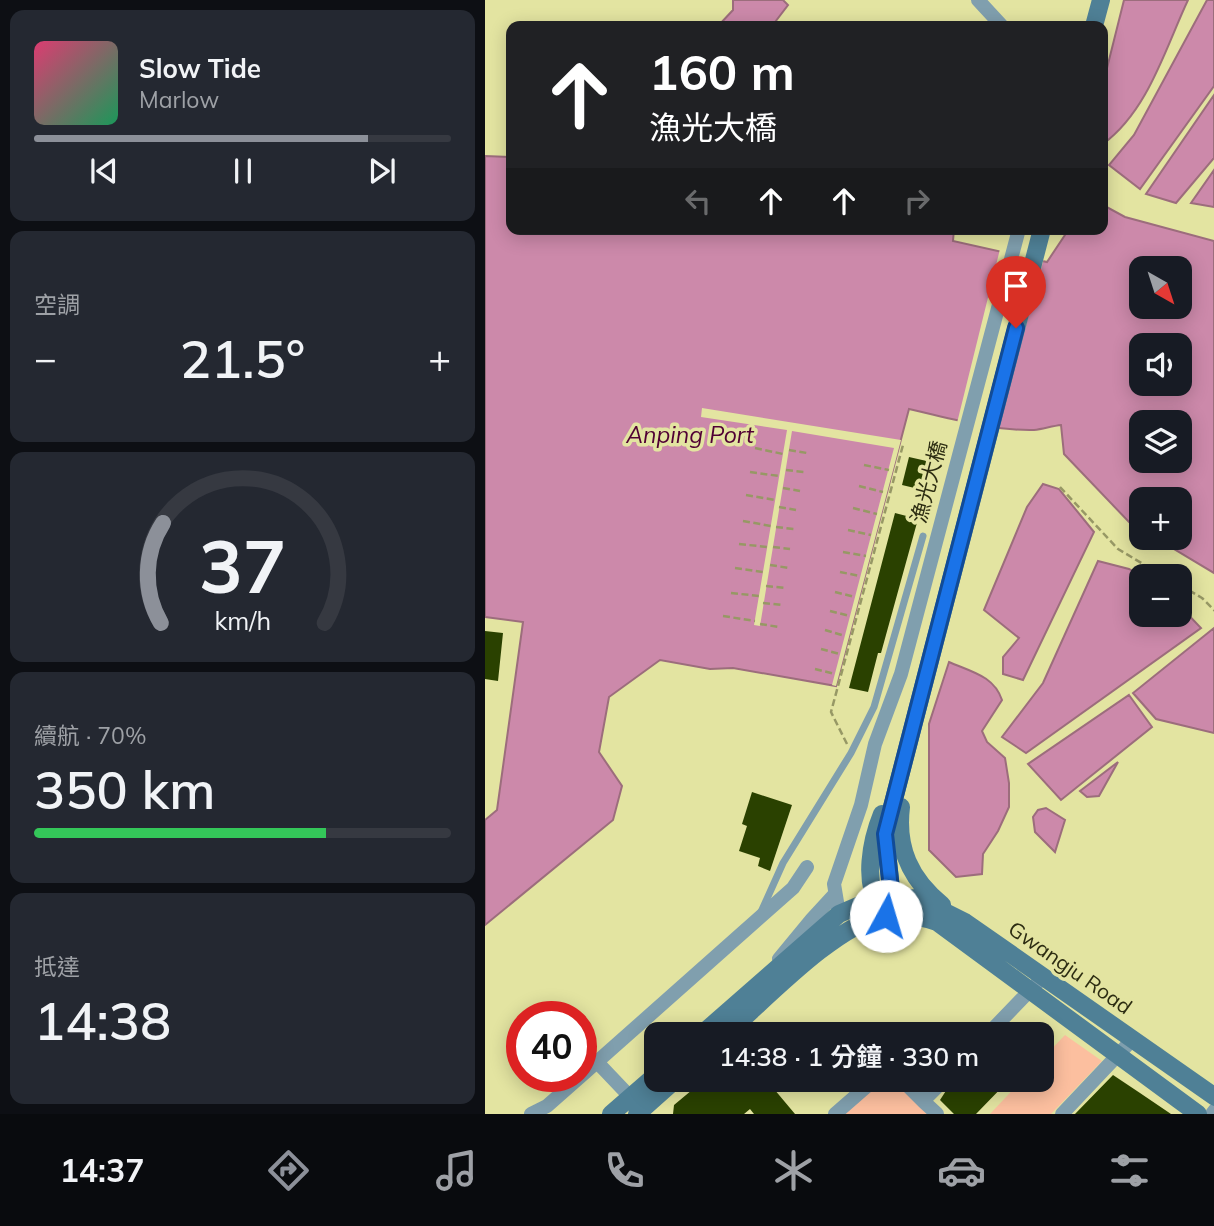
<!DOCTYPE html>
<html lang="zh-TW">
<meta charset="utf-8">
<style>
:root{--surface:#171b24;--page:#242831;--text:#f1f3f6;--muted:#9ea1a6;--line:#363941;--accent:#8c9099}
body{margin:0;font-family:Mulish,"Noto Sans TC",sans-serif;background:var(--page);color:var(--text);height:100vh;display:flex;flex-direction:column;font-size:26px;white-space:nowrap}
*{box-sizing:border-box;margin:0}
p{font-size:23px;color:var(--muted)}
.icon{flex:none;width:38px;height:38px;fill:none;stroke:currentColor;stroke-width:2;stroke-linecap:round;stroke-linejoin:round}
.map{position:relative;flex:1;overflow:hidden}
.details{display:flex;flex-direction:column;gap:10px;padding:10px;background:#0d0f14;width:485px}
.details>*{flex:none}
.banner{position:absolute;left:21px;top:21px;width:602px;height:214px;border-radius:14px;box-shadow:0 4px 18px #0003;background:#202124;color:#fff;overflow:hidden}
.needle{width:46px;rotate:141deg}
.buttons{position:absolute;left:644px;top:256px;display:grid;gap:14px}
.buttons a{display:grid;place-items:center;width:63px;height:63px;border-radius:14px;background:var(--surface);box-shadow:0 4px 18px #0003;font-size:35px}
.speed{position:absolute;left:21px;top:1001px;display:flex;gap:14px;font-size:35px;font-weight:700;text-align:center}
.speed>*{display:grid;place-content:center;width:91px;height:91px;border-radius:50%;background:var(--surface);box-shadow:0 4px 18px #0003;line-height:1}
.speed .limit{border:10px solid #d22;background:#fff;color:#111}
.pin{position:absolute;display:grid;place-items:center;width:60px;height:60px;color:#fff;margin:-72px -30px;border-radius:50% 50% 50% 0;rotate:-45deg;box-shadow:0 0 7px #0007}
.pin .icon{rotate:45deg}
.me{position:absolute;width:77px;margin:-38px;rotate:6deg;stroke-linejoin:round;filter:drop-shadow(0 0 5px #0008)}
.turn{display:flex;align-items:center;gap:24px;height:147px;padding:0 28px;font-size:32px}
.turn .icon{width:91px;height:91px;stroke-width:2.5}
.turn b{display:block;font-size:49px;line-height:60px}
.lanes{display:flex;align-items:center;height:66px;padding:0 28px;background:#0003;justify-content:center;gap:35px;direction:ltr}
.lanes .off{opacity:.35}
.big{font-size:52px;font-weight:600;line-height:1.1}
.details .widget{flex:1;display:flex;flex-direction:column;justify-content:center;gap:10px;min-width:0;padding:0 24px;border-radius:14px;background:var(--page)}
.details .dial{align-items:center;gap:0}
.dial svg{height:182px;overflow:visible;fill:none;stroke:var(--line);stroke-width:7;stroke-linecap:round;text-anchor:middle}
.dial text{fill:var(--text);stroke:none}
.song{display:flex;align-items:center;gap:21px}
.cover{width:84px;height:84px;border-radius:10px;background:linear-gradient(135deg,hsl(340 70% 55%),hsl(150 70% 35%))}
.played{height:7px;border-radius:4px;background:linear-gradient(90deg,var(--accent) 80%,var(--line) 80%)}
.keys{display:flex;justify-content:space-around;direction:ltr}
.heat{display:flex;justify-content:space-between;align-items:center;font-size:38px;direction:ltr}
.charge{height:10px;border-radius:5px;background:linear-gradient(90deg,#34c759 70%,var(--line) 0)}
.trip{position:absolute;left:159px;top:1022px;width:410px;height:70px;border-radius:14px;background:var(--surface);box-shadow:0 4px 18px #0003;font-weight:600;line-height:70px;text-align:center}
.tabs{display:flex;height:112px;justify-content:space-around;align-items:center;background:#090b0e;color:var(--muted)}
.tabs .icon{width:49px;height:49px}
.tabs .selected{color:var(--accent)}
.tabs b{font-size:32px;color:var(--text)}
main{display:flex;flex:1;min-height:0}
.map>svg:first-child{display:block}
.green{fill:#fcbf9f}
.water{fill:#cc89aa;stroke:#9c6d7c;stroke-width:2;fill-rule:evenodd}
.pier{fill:#e3e4a1}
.building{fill:#2a4100}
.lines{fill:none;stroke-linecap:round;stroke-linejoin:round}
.path{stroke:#979865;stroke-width:2.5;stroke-dasharray:7 3.5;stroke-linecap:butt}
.lane{stroke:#809fae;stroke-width:7}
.street{stroke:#809fae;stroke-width:14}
.secondary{stroke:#4f8096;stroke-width:18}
.route-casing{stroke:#114b97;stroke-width:18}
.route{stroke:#1a73e8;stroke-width:12}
.labels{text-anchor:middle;stroke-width:7;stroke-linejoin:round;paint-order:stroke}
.street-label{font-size:21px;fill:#2d2d12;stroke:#e3e4a1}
.water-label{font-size:23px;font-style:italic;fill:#500034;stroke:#e3e4a1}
</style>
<main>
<section class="details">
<div class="widget">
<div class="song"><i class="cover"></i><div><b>Slow Tide</b><p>Marlow</p></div></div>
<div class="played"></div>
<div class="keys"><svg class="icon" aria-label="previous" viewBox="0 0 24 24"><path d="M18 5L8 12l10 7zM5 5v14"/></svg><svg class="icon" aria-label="pause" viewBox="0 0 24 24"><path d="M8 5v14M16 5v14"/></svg><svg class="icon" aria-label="next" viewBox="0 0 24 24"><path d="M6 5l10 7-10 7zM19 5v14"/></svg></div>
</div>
<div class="widget"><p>空調</p>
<div class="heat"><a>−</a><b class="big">21.5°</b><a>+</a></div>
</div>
<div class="widget dial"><svg viewBox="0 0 100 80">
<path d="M14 69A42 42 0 1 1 86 69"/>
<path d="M14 69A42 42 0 0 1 15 25" stroke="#8c9099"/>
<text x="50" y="56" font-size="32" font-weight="700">37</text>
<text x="50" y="72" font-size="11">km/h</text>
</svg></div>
<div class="widget"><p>續航 · 70%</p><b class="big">350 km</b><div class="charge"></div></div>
<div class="widget"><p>抵達</p><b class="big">14:38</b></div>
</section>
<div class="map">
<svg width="730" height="1114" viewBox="0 0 730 1114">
<rect width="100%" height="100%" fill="#e3e4a1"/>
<!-- green -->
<path class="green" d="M580 1035 617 1061 566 1114H505L537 1080H556L557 1059Z
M398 1080H409L442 1114H359Z"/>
<!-- water -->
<path class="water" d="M248 0H298L303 5 287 26H233L248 10Z
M639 0H703C680 49 663 111 618 144V84Z
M722 0H729V86L655 189 624 165 649 135Z
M729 95V158L691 203 661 194Z
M0 156 26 157V229H469L468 241 562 262 584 229H618V205L640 217 729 241V573L669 537H695V499H656V530L644 522 579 454 576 425C567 426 558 429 549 430 507 431 464 418 424 409L351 686 248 668 225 669 175 660 124 697 114 752 137 786 128 820 0 925V820L12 810 38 622 0 617ZM656 268H695V306H656ZM656 345H695V383H656ZM656 422H695V460H656Z
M729 170V207L706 203Z
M558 484 574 489 609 532 538 680 518 674V657L534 638 499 610 542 507Z
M613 561 644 569 656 576V614H695V606L716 628 541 753 517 737 558 683Z
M729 628V733L671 719 648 693Z
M464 662C487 672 509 676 517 700L497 731 502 742 520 758 524 783V807L513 831 498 854 497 874 471 877 444 850V724Z
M644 695 667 727 576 800 543 764Z
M633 762 614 796 602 797 595 791Z
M561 808 580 820 570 852 550 832 548 817 553 810Z"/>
<!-- pier -->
<path class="pier" d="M515 249 559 258 513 430 472 423Z
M217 408 416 440 351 686 347 685 409 448 307 431 275 626 269 625 302 430 216 417Z"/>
<!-- building -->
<path class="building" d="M424 457 446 462 438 490 417 485Z
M410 513 433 519 396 653H393L383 692 364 688Z
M0 631 18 633 13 681 0 679Z
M267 792 307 805 285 871 273 866 275 858 254 851 262 826 257 824Z
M628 1075 655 1093 686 1114H590Z
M219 1080H299L289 1089 310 1114H269L265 1109 259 1114H188L189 1105Z
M468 1080H524L491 1114H469L455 1100Z"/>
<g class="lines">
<!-- path -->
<path class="path" d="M270 448 298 454
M304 450 322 453
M379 465 404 470
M301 470 319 472
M265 472 294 476
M374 486 398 492
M575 487 633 549 678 576
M298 488 315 491
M261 495 290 500
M294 507 311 510
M368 508 392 514
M258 521 286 526
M291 527 309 529
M363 530 386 535
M254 544 282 547
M288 547 305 549
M358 552 381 556
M285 565 304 568
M250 568 278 572
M355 572 375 576
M695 585 717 598 730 611
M281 586 300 588
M350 592 370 597
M246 593 274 596
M278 603 298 605
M345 611 365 616
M238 616 270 621
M275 624 294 627
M340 630 360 636
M336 649 355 654
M330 669 350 674
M362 744 346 712 418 445
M197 1034 203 1029"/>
<!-- lane -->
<path class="lane" d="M276 912 298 863 366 753 389 707 438 536"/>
<!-- street -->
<path class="street" d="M493 0 517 26
M354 914 349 884 376 805 390 744 416 674 534 229
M294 959 327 919 350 894
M503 1034 558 977
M112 1062 151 1103
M96 1076 308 888 322 867
M417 1080 438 1101 459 1080
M438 1101 452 1114
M46 1114 62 1106 96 1076
M350 1114 389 1080
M577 1114 647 1040
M727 1114 730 1110"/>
<!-- secondary -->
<path class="secondary" d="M609 26 616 0
M416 807C411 848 425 879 457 905
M395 908C378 882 386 841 397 814
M401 916 407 898 400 834 557 229
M217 1034 354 914 389 899 432 898 480 922 730 1097
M241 1034C279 1001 351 924 399 916 418 913 435 916 452 922L713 1114
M126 1114 172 1074
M152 1114 190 1080"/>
</g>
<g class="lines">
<!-- route casing -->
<g class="route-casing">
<path id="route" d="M401 916 407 898 400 834 531 328"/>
</g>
<!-- route -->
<use href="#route" class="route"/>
</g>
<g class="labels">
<!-- street labels -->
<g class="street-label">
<text transform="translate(444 482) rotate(-75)" y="7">漁光大橋</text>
<text transform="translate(585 968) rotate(35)" y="7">Gwangju Road</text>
</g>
<!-- water labels -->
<g class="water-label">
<text x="205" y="443">Anping Port</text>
</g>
</g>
</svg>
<div class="buttons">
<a><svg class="needle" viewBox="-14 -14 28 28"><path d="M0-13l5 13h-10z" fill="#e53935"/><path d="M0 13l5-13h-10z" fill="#9ea1a6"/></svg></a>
<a><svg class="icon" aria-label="sound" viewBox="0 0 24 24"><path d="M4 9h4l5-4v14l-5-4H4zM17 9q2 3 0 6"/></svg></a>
<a><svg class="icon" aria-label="layers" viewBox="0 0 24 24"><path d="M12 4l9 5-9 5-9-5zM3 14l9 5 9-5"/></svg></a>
<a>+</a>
<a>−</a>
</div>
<div class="speed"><div class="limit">40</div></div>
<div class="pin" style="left:531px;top:328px;background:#d93025"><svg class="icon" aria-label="arrive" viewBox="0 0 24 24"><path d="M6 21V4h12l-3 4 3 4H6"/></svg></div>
<svg class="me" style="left:401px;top:916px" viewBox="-20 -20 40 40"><circle r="19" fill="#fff"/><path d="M0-13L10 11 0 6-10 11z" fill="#1a73e8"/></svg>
<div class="trip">14:38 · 1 分鐘 · 330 m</div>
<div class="banner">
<div class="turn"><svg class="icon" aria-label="ahead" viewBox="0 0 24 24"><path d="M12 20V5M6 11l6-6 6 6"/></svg><div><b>160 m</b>漁光大橋</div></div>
<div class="lanes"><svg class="icon off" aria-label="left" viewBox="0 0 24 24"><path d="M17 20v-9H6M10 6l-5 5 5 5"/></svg><svg class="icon" aria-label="ahead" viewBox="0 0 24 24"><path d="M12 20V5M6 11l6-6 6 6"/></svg><svg class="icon" aria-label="ahead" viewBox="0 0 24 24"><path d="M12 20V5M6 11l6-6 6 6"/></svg><svg class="icon off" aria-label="right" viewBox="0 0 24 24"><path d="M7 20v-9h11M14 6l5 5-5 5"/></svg></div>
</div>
</div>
</main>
<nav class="tabs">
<b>14:37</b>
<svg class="icon selected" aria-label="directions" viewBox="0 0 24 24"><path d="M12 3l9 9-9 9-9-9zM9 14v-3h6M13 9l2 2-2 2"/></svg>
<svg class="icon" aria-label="music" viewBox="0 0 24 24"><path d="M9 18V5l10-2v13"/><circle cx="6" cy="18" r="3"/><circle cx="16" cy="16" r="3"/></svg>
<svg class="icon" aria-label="phone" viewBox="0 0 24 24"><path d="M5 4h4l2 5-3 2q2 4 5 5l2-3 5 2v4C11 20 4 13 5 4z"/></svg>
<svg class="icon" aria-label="climate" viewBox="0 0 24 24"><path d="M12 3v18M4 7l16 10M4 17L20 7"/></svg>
<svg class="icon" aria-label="car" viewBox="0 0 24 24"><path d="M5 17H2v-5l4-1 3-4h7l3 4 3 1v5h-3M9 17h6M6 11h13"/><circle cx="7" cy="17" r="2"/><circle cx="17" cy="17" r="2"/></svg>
<svg class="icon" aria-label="filters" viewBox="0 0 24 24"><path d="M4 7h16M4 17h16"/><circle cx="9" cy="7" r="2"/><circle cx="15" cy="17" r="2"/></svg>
</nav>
